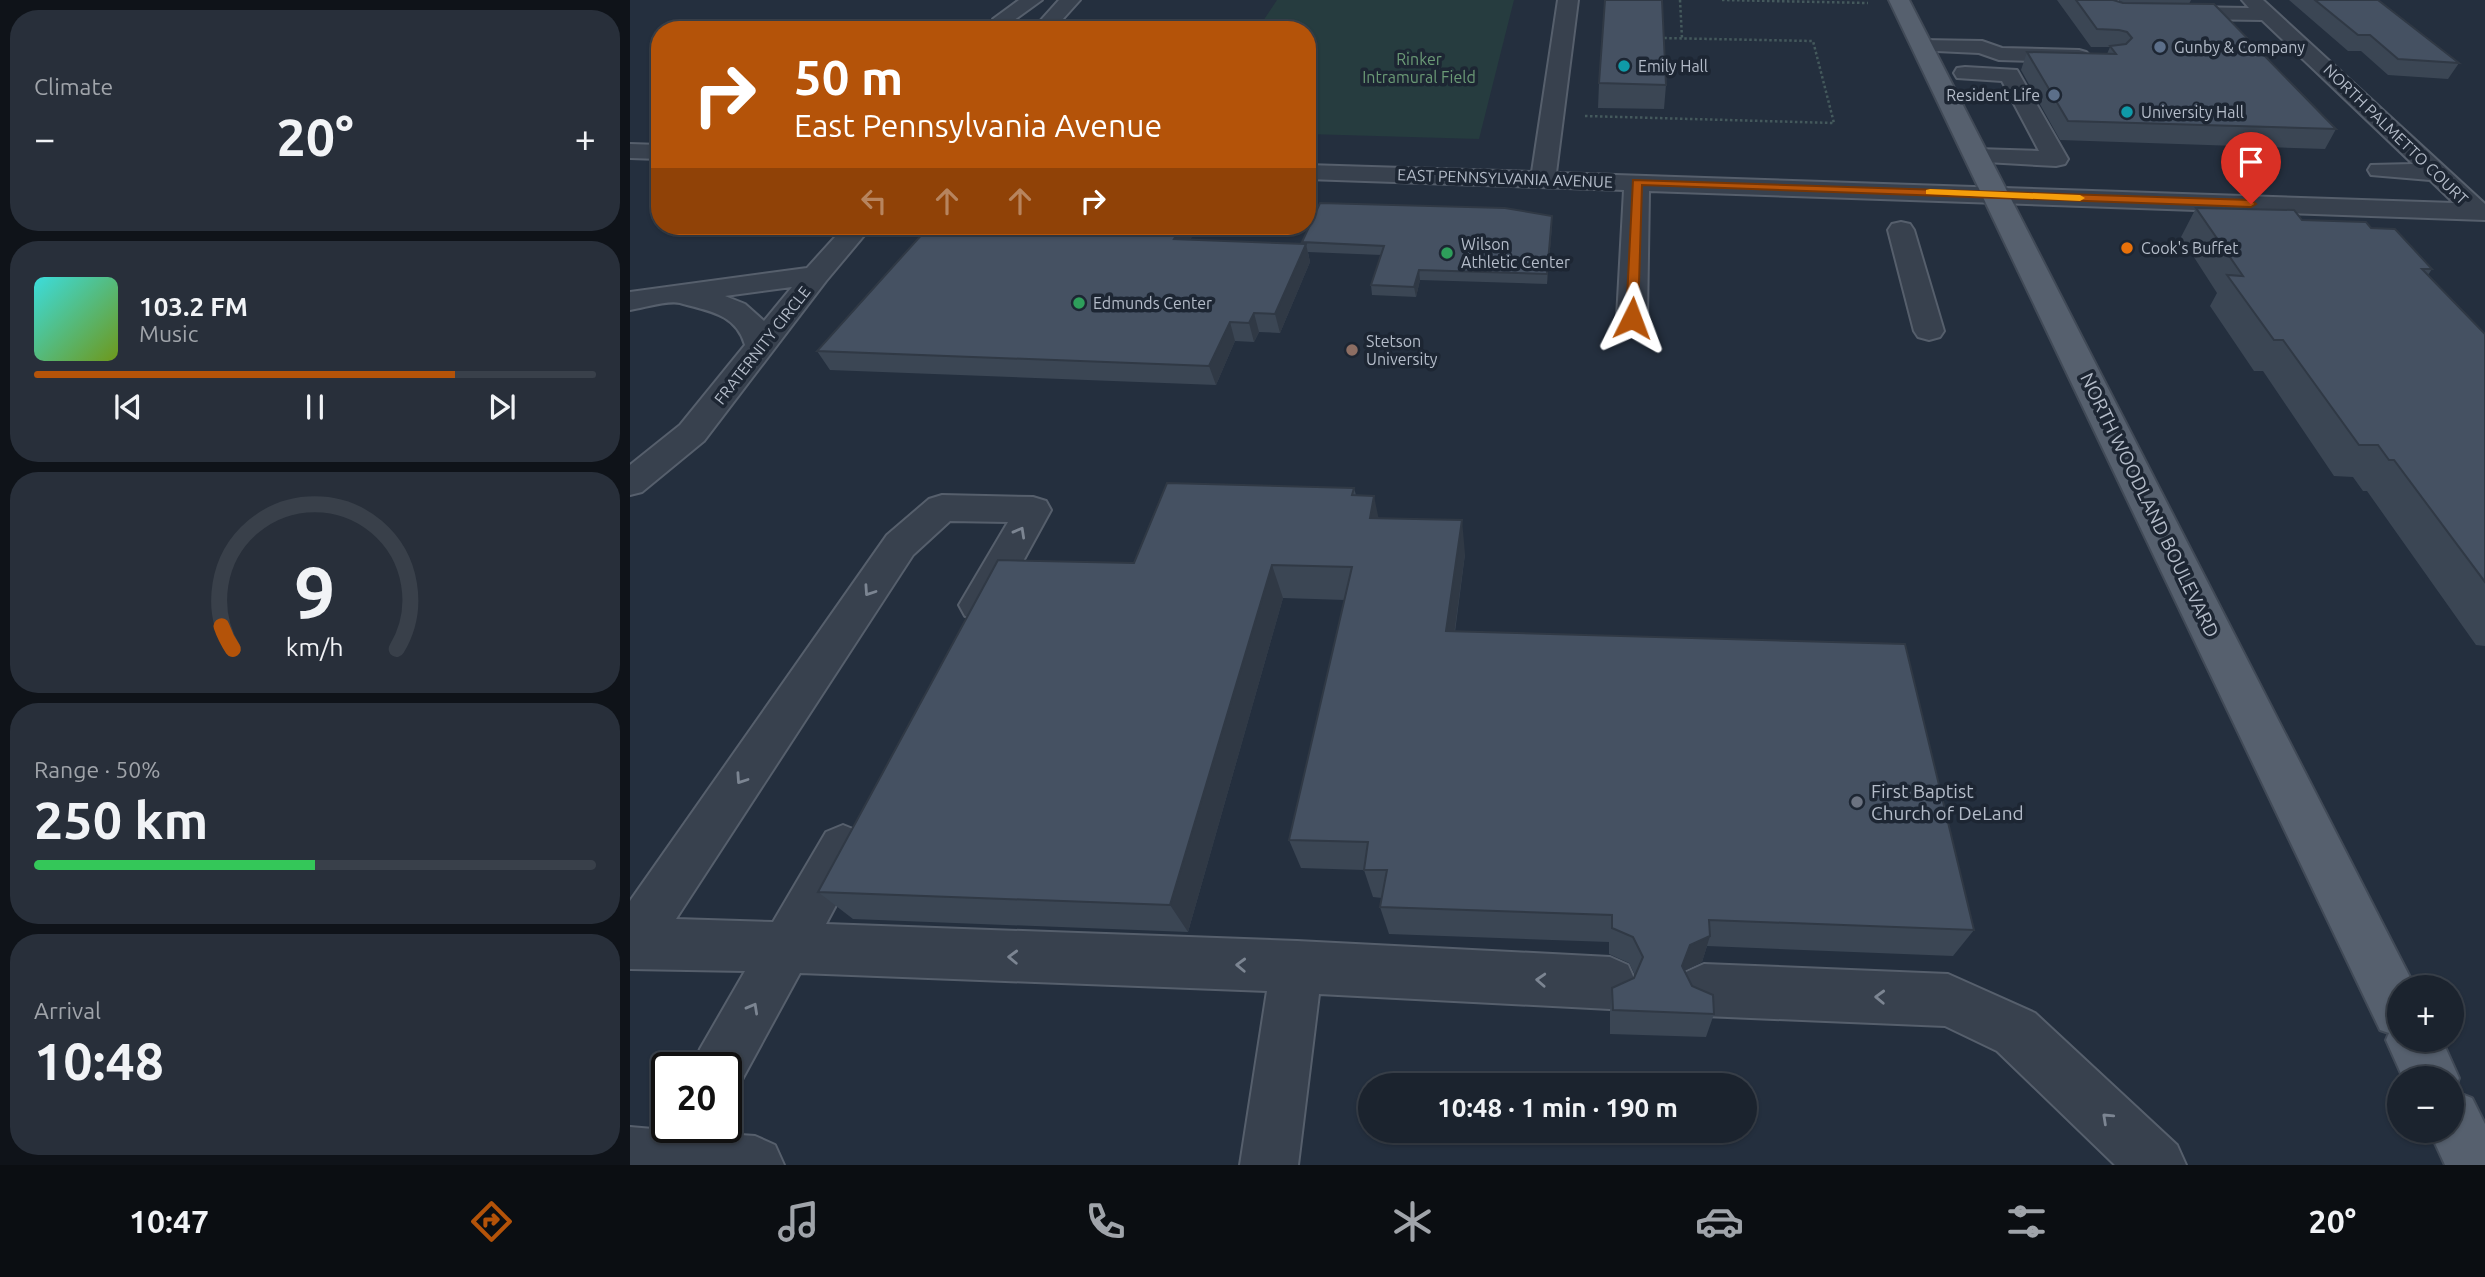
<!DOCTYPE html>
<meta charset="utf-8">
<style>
:root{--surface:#1b232e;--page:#282f3a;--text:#f1f3f6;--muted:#a0a4aa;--line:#39404a;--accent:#b45309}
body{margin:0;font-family:Ubuntu,sans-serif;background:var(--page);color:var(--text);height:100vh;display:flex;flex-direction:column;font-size:26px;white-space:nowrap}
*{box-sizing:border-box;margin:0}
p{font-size:23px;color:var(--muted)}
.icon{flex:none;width:38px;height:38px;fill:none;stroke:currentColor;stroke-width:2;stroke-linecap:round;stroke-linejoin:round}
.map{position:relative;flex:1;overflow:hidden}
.panel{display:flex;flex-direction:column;gap:10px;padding:10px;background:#0f1319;width:630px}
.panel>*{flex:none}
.banner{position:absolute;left:21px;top:21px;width:665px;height:214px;border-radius:28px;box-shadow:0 2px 5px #0004,0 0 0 2px var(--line);background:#b45309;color:#fff;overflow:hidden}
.fabs{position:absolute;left:1757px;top:975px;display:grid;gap:14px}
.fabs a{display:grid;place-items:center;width:77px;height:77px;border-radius:50%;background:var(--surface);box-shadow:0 2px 5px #0004,0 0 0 2px var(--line);font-size:35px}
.speed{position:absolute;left:21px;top:1052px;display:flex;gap:14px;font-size:35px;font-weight:700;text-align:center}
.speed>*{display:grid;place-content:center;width:91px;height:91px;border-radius:50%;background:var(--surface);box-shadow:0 2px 5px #0004,0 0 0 2px var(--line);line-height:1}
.speed .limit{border:4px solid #111;border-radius:10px;background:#fff;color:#111}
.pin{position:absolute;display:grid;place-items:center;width:60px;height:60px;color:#fff;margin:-72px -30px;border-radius:50% 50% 50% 0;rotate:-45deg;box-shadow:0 0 7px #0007}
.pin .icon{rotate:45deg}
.me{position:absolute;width:77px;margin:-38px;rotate:3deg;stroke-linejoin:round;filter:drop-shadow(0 0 5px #0008)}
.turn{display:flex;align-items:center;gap:24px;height:147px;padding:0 28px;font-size:32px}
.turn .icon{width:91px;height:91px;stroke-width:2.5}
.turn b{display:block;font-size:49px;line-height:60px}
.lanes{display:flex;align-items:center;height:66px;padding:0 28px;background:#0003;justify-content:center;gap:35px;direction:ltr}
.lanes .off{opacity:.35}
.big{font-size:52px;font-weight:700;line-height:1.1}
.panel .widget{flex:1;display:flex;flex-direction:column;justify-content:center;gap:10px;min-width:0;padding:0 24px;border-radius:28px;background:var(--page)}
.panel .dial{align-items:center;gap:0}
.dial svg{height:182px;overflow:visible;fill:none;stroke:var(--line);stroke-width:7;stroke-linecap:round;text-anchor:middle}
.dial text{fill:var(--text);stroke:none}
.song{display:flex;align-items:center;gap:21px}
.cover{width:84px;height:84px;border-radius:10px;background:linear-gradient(135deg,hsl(180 70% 55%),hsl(80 70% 35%))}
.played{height:7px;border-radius:4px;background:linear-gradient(90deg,var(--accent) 75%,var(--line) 75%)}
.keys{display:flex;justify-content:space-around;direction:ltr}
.heat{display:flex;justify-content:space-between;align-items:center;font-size:38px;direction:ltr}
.charge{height:10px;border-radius:5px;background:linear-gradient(90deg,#34c759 50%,var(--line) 0)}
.trip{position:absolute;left:728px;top:1073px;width:399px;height:70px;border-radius:35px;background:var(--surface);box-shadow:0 2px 5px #0004,0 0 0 2px var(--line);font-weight:700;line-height:70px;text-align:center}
.tabs{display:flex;height:112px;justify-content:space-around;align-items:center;background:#0b0e12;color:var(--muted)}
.tabs .icon{width:49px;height:49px}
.tabs .active{color:var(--accent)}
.tabs b{font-size:32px;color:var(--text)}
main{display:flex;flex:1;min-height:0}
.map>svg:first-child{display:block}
.green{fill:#263c3f}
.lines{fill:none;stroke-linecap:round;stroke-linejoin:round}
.minor-casing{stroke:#565f6c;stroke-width:4}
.major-casing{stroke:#414a57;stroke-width:4}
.path{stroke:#44595c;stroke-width:2.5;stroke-dasharray:2.5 2.5;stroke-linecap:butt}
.minor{fill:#38414e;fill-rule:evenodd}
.major{fill:#56606e;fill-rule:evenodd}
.wall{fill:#3b4654}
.shaded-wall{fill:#303945}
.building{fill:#455162;stroke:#303945;stroke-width:2}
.oneway{stroke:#7c8592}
.route{fill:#b45309;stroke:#753606;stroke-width:2}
.slow{fill:#f59e0b}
.service-dot{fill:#5c6f8a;stroke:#1d2633;stroke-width:2.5}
.culture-dot{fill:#0f9aa8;stroke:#1d2633;stroke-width:2.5}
.food-dot{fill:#e8710a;stroke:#1d2633;stroke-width:2.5}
.leisure-dot{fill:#2e9e5b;stroke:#1d2633;stroke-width:2.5}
.education-dot{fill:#8d6e63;stroke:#1d2633;stroke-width:2.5}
.worship-dot{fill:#6b7280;stroke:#1d2633;stroke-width:2.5}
.labels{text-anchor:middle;stroke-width:7;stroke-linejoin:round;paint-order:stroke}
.far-poi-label{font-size:16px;fill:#b4bcc9;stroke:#1d2633;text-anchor:start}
.far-park-label{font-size:16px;fill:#6b9a76;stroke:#1d2633}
.far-street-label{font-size:16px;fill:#b4bcc9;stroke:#1d2633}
.street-label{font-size:19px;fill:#b4bcc9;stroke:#1d2633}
.poi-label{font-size:19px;fill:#b4bcc9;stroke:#1d2633;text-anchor:start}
</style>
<main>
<section class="panel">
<div class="widget"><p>Climate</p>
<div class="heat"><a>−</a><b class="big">20°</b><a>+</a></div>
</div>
<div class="widget">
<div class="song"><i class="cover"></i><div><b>103.2 FM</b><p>Music</p></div></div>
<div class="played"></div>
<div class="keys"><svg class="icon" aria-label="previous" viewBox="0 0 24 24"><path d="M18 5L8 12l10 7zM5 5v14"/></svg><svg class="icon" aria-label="pause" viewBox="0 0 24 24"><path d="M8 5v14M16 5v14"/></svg><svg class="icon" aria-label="next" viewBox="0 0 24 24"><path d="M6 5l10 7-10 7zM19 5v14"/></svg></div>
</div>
<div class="widget dial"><svg viewBox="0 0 100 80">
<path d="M14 69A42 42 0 1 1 86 69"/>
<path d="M14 69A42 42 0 0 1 9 59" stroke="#b45309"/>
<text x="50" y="56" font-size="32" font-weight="700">9</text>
<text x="50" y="72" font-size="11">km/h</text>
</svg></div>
<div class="widget"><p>Range · 50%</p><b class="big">250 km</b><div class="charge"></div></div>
<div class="widget"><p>Arrival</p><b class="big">10:48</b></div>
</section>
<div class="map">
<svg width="1855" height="1165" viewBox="0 0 1855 1165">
<rect width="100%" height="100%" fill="#242f3e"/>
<!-- green -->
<path class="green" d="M647 0H884L849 139 677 134V30H627Z"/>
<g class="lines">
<!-- minor casing -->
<g class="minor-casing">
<path id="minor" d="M389 0H412L380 23H366L363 19Z
M429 0H450L423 30H402Z
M928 0H948L926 173 1824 203 1800 180 1741 175 1738 170 1741 165 1783 164 1632 20 1486 18 1479 16 1466 0H1486L1492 6 1619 8 1612 0H1633L1855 204V220L1019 191 1017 318 1013 324 1002 327 991 324 987 318 994 190 677 179V165L902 172Z
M1292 40 1352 41 1372 48 1449 50 1456 52 1460 56 1456 60 1449 62 1369 60 1349 53 1285 50 1282 46 1285 42Z
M1335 67 1387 70 1438 159 1435 164 1426 166 1338 161 1335 156 1338 151 1347 149 1409 151 1372 81 1327 78 1324 73 1327 68Z
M0 144 30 145V159L0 158Z
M1271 222 1280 224 1284 230 1314 331 1310 337 1299 340 1288 337 1284 331 1258 230 1262 224Z
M215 226H242L196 281 74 441 12 492 0 495V465L50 425 115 345C106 313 77 311 50 303 37 300 14 308 0 310V292L177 268ZM162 287 134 321 115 304 95 296Z
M312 495 403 497 416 501 421 510 363 616 349 620 335 616 329 605 378 522 320 521 283 555 46 919 143 922 196 832 213 825 230 832 237 847 196 924 667 941 980 957 998 965 1006 983 998 1001 980 1009 689 994 668 1165H610L637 991 170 973 108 1087 96 1092V1068H62L70 1049 115 971 0 969V901L257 535 299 499Z
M1074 964 1318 974 1405 1013 1547 1145 1556 1165H1485L1367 1051 1315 1026 1074 1016 1056 1008 1048 990 1056 972Z
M37 1107V1127H84L82 1133 125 1136 145 1145 154 1165H0V1127L23 1129Z"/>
</g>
<!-- major casing -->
<g class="major-casing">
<path id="major" d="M1259 0H1279L1785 987H1769V1040H1812L1829 1078 1824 1091 1842 1098 1855 1124V1165H1815L1799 1130H1822V1078H1773L1756 1040 1759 1033 1750 1030Z"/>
</g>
<!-- path -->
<path class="path" d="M1050 0 1052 38
M1092 0 1238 3
M955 116 1204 123 1183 41 1031 38"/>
<!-- minor -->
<use href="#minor" class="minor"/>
<!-- major -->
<use href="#major" class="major"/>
</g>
<!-- wall -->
<path class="wall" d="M1427 0H1483L1493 3 1489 0H1561L1559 4 1706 129 1695 149 1430 140 1391 70 1397 52 1477 54 1480 47H1461Z
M1659 0H1748L1829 63 1818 79 1758 75 1731 51H1718Z
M969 83 1036 85 1034 109 968 108Z
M1566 208 1741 228 1802 269 1798 275 1855 334V646L1846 645 1737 491H1733L1723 477 1704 476 1633 371H1624L1580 306 1587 293 1551 237Z
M922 225 917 284 790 280 786 297 742 295 741 285 751 255 678 252 680 262 650 333 629 332 624 342 605 341 586 385 200 370 187 351 355 233 361 226H568L560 240 673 244 672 242Z
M724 488 726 495 749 518 835 554 825 632 1344 930 1323 956 1077 946 1072 962 1054 971 1062 986 1084 1014 1076 1037 980 1034V1012L982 988 1004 978 1005 975 999 963 979 954V942L759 934 750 907 752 898 743 897 734 870 671 868 659 840 715 600 653 598 558 932 223 919 188 892 504 563Z"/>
<!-- shaded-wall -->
<path class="shaded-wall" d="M922 216V225L917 284V274Z
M552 226H568L549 258 544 239Z
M676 244 680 262 650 333 645 314Z
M789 270 790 280 786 297 784 287Z
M624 313 629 332 624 342 619 323Z
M600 322 605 341 586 385 579 366Z
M744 496 751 530 740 518Z
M832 520 835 554 820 664 816 631Z
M642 565 653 598 558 932 540 905Z
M1080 936 1072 962 1054 971 1052 966 1060 945Z"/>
<!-- building -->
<path class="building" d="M975 0H1032L1036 85 969 83Z
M1446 0H1483L1493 3 1584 4 1706 129 1438 121 1397 52 1486 54 1480 46 1496 44 1502 38 1497 32 1489 30 1467 29Z
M1685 0H1748L1829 63 1768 59 1740 35H1728Z
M690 203 875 208 922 216 917 274 789 270 784 287 741 285 754 246 672 242Z
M1566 208 1664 210 1672 220 1736 222 1741 228 1765 229 1802 269H1792L1855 334V582L1764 460H1759L1748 445H1729L1653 340H1644L1597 275 1613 276Z
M361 226H552L544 239 676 244 645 314 624 313 619 323 600 322 579 366 187 351 295 231 355 233Z
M537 483 724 488 722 495 744 496 740 518 832 520 816 631 1275 644 1344 930 1079 920 1080 936 1060 945 1052 966 1062 986 1083 995 1084 1014 983 1010 982 988 1004 978 1013 957 1003 937 982 928V915L750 907 757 870H734L738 842 659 840 722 567 642 565 540 905 188 892 368 560 504 563Z"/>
<!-- one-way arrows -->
<defs><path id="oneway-chevron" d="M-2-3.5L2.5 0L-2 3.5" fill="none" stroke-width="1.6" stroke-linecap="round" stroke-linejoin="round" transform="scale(1.75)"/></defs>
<g class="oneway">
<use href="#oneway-chevron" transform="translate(390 532) rotate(-61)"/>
<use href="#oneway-chevron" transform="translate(239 591) rotate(124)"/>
<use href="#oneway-chevron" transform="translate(111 779) rotate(124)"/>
<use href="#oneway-chevron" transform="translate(383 957) rotate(-178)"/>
<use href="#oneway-chevron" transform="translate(611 965) rotate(-178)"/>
<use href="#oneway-chevron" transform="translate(911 980) rotate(-177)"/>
<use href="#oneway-chevron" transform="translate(1250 997) rotate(-178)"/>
<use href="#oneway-chevron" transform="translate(123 1008) rotate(-61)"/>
<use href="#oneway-chevron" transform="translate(1477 1118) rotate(-137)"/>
</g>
<!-- route -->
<path class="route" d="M1003 180 1621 200 1626 204 1621 207 1012 185 1008 318 1002 322 996 318Z"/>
<!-- slow -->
<path class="slow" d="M1300 189 1450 195 1455 198 1450 201 1296 194V190Z"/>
<!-- markers -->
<g class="service-dot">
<circle cx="1530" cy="47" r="7"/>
<circle cx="1424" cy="95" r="7"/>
</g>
<g class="culture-dot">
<circle cx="994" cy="66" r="7"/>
<circle cx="1497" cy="112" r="7"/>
</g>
<circle class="food-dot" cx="1497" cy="248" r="7"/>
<g class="leisure-dot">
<circle cx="817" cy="253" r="7"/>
<circle cx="449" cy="303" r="7"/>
</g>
<circle class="education-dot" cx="722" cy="350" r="7"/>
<circle class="worship-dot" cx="1227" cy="802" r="7"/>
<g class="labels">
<!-- far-poi labels -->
<g class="far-poi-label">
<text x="1544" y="53">Gunby &amp; Company</text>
<text x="1008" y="72">Emily Hall</text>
<text x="1410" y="101" text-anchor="end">Resident Life</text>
<text x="1511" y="118">University Hall</text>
<text x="831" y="250">Wilson<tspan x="831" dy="18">Athletic Center</tspan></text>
<text x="1511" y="254">Cook's Buffet</text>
<text x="463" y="309">Edmunds Center</text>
<text x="736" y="347">Stetson<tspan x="736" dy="18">University</tspan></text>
</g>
<!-- far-park labels -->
<g class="far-park-label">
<text x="789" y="65">Rinker<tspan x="789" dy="18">Intramural Field</tspan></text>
</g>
<!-- far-street labels -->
<g class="far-street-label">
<text transform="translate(1766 134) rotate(44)" y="6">NORTH PALMETTO COURT</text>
<text transform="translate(875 178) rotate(2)" y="6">EAST PENNSYLVANIA AVENUE</text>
<text transform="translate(132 345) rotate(-52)" y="6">FRATERNITY CIRCLE</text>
</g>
<!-- street labels -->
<g class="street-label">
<text transform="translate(1520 505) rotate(64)" y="7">NORTH WOODLAND BOULEVARD</text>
</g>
<!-- poi labels -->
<g class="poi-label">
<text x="1241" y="798">First Baptist<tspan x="1241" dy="22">Church of DeLand</tspan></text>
</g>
</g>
</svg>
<div class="fabs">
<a>+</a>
<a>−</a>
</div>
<div class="speed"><div class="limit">20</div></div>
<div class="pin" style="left:1621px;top:204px;background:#d93025"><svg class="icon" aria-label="arrive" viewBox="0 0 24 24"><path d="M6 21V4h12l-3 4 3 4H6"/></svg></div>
<svg class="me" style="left:1002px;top:318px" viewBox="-20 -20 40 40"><path d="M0-17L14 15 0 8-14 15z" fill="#b45309" stroke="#fff" stroke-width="4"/></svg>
<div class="trip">10:48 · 1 min · 190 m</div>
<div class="banner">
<div class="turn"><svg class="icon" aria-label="right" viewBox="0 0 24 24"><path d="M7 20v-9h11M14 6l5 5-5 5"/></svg><div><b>50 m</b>East Pennsylvania Avenue</div></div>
<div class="lanes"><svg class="icon off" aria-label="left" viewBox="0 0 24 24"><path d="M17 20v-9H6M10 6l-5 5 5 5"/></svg><svg class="icon off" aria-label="ahead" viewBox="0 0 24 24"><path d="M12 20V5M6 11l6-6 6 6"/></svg><svg class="icon off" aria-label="ahead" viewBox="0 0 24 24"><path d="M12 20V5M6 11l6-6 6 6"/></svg><svg class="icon" aria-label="right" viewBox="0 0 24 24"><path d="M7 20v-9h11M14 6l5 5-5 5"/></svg></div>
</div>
</div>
</main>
<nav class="tabs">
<b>10:47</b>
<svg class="icon active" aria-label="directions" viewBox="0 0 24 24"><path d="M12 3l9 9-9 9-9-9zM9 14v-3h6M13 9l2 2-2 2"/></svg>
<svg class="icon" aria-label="music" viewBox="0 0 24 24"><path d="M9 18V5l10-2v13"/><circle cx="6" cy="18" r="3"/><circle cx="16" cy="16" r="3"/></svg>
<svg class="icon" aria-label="phone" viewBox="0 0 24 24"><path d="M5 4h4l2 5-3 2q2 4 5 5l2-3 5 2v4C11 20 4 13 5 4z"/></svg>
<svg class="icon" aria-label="climate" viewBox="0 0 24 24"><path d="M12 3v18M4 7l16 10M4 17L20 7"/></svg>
<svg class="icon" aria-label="car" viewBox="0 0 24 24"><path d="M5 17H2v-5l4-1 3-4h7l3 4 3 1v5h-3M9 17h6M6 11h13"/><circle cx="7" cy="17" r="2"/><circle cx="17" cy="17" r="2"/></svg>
<svg class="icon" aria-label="filters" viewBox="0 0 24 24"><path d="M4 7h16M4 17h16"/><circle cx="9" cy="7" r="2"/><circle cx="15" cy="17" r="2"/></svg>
<b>20°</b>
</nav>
